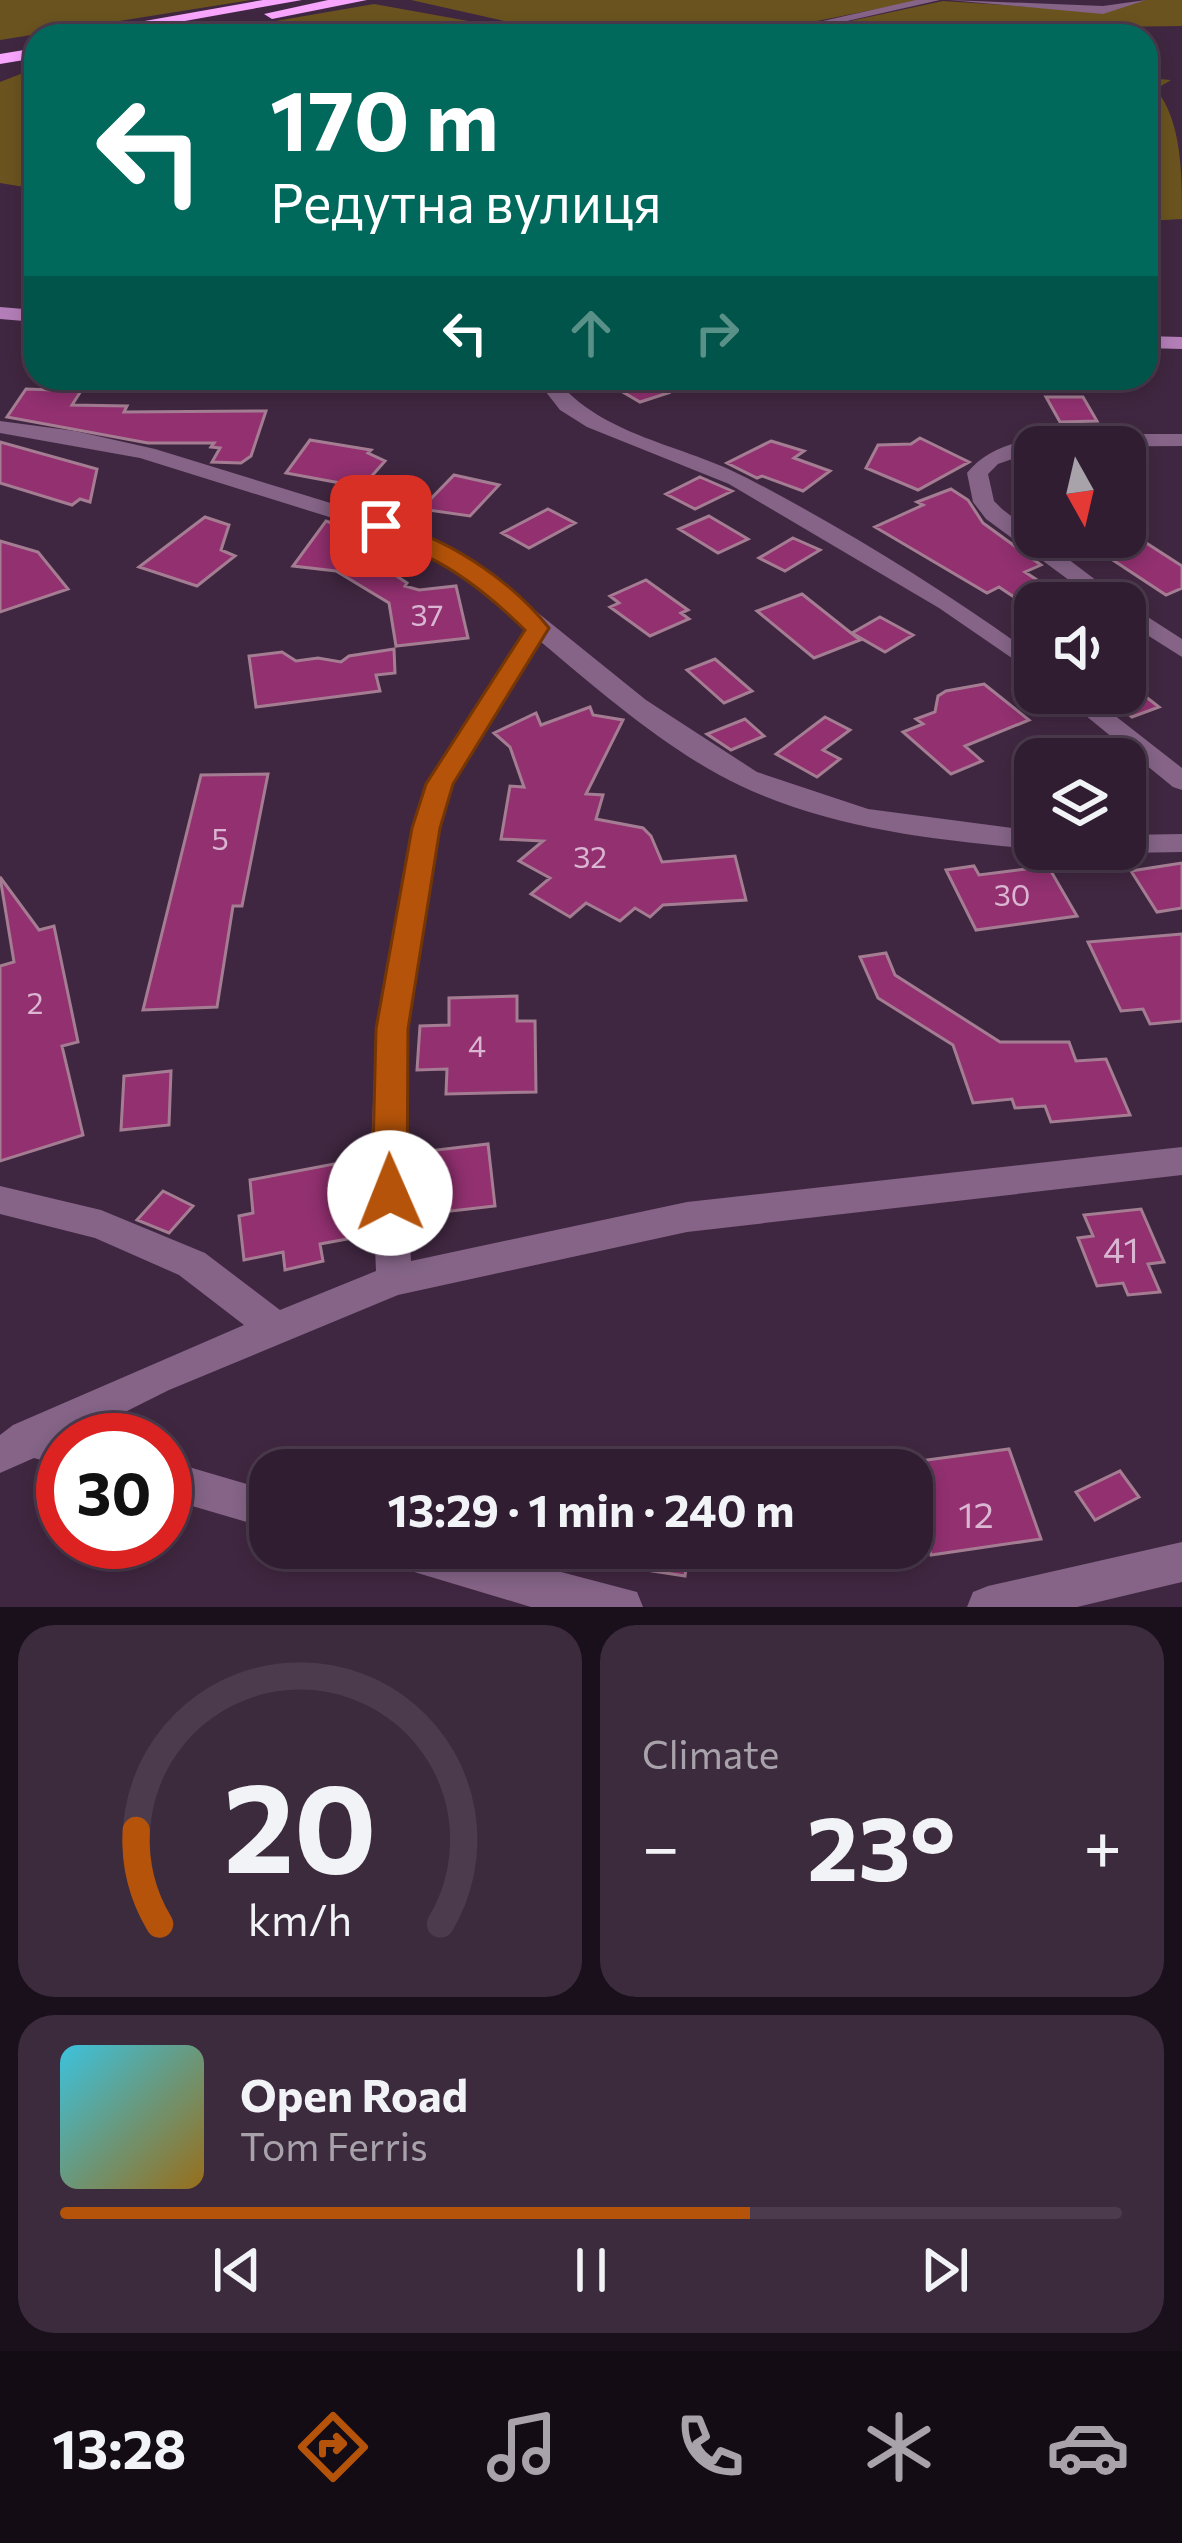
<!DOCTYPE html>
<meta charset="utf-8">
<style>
:root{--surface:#301d31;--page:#3c2a3d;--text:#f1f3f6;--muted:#a8a2ab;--line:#4b3b4d;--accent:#b45309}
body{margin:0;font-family:Commissioner,sans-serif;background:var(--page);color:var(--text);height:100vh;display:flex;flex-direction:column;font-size:45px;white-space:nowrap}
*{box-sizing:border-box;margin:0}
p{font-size:39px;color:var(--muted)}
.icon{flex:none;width:66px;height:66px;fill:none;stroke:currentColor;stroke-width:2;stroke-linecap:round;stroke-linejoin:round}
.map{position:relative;height:1607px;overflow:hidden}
.panel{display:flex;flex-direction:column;gap:18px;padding:18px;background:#1a101b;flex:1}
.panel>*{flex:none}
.banner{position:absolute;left:24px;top:24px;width:1134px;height:366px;border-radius:36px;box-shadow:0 6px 18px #0003,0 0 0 3px var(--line);background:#00695c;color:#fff;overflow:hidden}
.needle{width:78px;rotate:172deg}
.fabs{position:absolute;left:1014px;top:426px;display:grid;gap:24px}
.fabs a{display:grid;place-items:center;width:132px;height:132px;border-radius:24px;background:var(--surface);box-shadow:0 6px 18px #0003,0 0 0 3px var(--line);font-size:60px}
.speed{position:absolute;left:36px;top:1413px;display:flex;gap:24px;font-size:60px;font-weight:700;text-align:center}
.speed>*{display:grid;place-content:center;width:156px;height:156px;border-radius:50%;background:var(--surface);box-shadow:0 6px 18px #0003,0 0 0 3px var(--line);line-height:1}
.speed .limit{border:18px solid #d22;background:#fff;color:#111}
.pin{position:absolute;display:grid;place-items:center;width:102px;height:102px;color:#fff;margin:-51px;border-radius:24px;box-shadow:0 6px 18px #0006}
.me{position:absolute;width:132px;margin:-66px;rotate:359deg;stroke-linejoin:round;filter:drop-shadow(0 0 9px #0008)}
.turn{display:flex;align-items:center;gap:42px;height:252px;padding:0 48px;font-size:54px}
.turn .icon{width:156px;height:156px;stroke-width:2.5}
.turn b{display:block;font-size:84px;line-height:102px}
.lanes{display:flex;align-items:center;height:114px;padding:0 48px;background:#0003;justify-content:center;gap:60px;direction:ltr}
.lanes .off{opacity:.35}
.big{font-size:90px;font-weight:700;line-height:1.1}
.panel .tile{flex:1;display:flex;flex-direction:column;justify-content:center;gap:18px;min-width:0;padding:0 42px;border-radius:36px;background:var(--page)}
.panel .dial{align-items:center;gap:0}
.dial svg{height:312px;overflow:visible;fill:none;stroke:var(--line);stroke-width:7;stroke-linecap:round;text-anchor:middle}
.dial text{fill:var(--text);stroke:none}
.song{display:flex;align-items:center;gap:36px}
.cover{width:144px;height:144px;border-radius:18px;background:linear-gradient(135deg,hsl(190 70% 55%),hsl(40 70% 35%))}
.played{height:12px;border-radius:6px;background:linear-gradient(90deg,var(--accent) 65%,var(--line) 65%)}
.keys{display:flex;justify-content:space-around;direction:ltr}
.heat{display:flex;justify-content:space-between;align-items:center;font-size:66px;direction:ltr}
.panel .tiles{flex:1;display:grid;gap:18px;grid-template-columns:1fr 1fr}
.tile:last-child{grid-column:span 2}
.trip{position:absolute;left:249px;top:1449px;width:684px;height:120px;border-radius:36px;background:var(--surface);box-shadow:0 6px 18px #0003,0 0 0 3px var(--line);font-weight:700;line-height:120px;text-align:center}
.tabs{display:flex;height:192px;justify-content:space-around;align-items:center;background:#130c14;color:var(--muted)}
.tabs .icon{width:84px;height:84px}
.tabs .active{color:var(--accent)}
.tabs b{font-size:54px;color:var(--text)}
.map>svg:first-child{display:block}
.green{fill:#6a531f}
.building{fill:#923070;stroke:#a47d93;stroke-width:3}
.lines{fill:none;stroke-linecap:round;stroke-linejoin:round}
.street{fill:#856487;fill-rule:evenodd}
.secondary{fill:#b37eb7;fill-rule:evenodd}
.highway{fill:#f8a5fe;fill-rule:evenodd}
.route{fill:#b45309;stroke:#753606;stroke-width:3}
.labels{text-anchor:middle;stroke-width:12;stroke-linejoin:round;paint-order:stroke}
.number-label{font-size:30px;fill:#dab6d2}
.near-number-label{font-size:36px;fill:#dab6d2}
</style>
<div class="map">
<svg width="1182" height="1607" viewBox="0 0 1182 1607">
<rect width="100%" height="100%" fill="#402741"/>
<!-- green -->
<path class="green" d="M0 0H251L0 40Z
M411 0H922L807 23 689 36H670L657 29 621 36H572Z
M1145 0H1182V26L952 29 964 36H781L943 1 1104 12Z
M374 4 551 36H189Z
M36 68V189L0 183V82Z
M1146 78 1171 80 1156 89C1182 122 1182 174 1182 219L1146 221Z"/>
<!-- building -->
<path class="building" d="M599 378H646L668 393 640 402Z
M26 389 81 391 72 405 127 406 124 412 266 411 251 456 241 463 212 462 220 448 211 447 214 443H148L7 417Z
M1046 397H1083L1097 421 1060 422Z
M920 438 969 462 918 490 866 468 878 445 911 444Z
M310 440 371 450 368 453 385 461 362 487 286 473Z
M771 441 804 451 794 458 830 471 803 491 762 476 757 478 727 463Z
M0 442 97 469 90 502 80 499 72 505 0 483Z
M454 475 499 485 470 516 421 509Z
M700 477 732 491 695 509 666 494Z
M951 489 968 500 983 523 1041 565 1025 572 1072 603H1023L999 587 987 593 875 527 923 505 917 502Z
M548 509 575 523 529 548 502 533Z
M709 516 748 539 718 553 679 529Z
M205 517 229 525 221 550 235 556 197 586 139 567Z
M326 521 403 549 379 564 407 583 405 586 419 590 456 586 468 638 396 646 389 603 336 571 293 566Z
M1046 537H1137L1182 566V588L1166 595 1090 545 1068 554Z
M793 538 820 550 785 571 759 558Z
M0 541 38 552 68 589 0 612Z
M646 580 688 610 681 613 689 619 650 636 610 607 619 603 610 596Z
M802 594 860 640 814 658 757 611Z
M880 617 913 635 885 652 852 633Z
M394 649 395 673 376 675 380 691 256 707 249 656 282 652 296 661 318 658 341 662 349 656Z
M715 659 752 691 724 703 687 670Z
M984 684 1029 720 965 746 982 761 951 774 903 732 923 724 916 719 935 712 938 696 946 691Z
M1132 686 1159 707 1132 717 1105 695 1125 693Z
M590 707 593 715 623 720 586 794 603 795 596 819 643 828 651 836 662 862 735 856 746 900 663 905 650 917 635 908 620 921 586 903 570 917 531 894 550 878 519 861 543 841 501 839 510 786 524 787 510 747 494 733 536 713 541 725Z
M825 717 850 730 823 750 840 759 817 777 776 754Z
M745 719 764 736 731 750 707 734Z
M268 774 242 906H233L217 1007 143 1010 201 775Z
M1182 863V908L1157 912 1131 871Z
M974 866 979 875 1048 866 1077 916 976 930 946 870Z
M0 877 39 930 54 926 78 1042 62 1046 83 1135 0 1161V966L14 962Z
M1182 934V1021L1150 1024 1143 1009 1121 1011 1088 942Z
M886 953 895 975 1000 1042H1069L1076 1061 1106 1059 1130 1115 1051 1122 1045 1106 1015 1108 1012 1099 973 1103 953 1045 878 998 860 957Z
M517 996V1021H535L536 1092 446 1094 447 1069 417 1070 420 1026 449 1025V998Z
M171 1071 169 1125 121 1130 124 1076Z
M488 1144 495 1206 433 1213 428 1151Z
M334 1164 347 1239 320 1244 323 1261 285 1270 283 1252 244 1260 239 1216 253 1213 250 1180Z
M163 1191 193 1206 169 1233 137 1220Z
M1141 1209 1164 1262 1148 1264 1160 1292 1128 1295 1123 1283 1097 1286 1078 1238 1093 1236 1084 1215Z
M1009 1449 1041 1539 931 1555 912 1492V1462Z
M1120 1471 1139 1497 1095 1520 1076 1492Z
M649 1548H689L685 1576 646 1570Z"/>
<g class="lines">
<!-- street -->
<path class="street" d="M916 0H940L781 36H757Z
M949 0 1103 6 1146 0 1103 14Z
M535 378H555C602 437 683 444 747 478 847 530 944 590 1035 656V674L939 608 729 484 587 427 560 410Z
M0 421 75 431 155 449 402 525 476 563 646 700 757 772 868 809 1035 831V849C935 840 833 829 741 786 669 752 602 693 541 642L453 784 440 828 408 1029 405 1149 411 1261 687 1202 1182 1147V1175L687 1232 398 1295 169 1390 77 1436 79 1440H63V1466L34 1458 0 1473V1435L13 1425 244 1325 179 1275 95 1238 0 1214V1186L101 1210 205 1253 280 1310 376 1271 371 1149 376 1029 412 828 427 784 525 629 460 573 387 535 140 458 0 433Z
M1103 434H1182V446L1035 447V451L998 464 988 474 994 501 1002 509 1126 603 1182 639V657L1125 621V603H1100L986 519 973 502 967 473C998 434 1057 436 1103 434Z
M1058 693H1086L1182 768V790L1173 787Z
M1182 834V852L1125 853 1114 849H1125V835Z
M165 1460 270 1491V1529L165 1498Z
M1182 1542V1582L1077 1607H967L973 1592 988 1586Z
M381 1548H470L637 1592 643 1607H531L401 1568 387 1562Z"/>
<!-- secondary -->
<path class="secondary" d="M0 307 36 310V322L0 319Z
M1146 336 1182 337V349L1146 348Z"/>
<!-- highway -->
<path class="highway" d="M263 0H302L101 36H60Z
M328 0H367L272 19 264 14Z
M36 48V58L0 64V54Z"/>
</g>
<!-- route -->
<path class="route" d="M381 520C445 537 507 576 549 628L453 784 440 828 408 1029 407 1193 402 1203 390 1207 377 1203 372 1193 376 1029 412 828 426 784 525 630C472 578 440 560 373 531L370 526Z"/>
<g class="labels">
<!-- number labels -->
<g class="number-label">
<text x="427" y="626">37</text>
<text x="220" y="850">5</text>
<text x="590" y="868">32</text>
<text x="1012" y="906">30</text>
<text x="35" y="1014">2</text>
<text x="477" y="1057">4</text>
</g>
<!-- near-number labels -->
<g class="near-number-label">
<text x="1121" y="1263">41</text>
<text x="976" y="1528">12</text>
</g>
</g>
</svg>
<div class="fabs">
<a><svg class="needle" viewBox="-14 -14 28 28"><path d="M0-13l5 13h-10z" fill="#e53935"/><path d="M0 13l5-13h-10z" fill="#a8a2ab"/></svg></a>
<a><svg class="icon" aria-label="sound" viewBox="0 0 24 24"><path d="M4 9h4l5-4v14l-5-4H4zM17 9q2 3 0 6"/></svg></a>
<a><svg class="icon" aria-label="layers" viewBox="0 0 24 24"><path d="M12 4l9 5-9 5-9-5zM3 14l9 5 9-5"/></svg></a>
</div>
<div class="speed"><div class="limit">30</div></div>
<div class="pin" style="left:381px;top:526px;background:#d93025"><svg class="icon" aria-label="arrive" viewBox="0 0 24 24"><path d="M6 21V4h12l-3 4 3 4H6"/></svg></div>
<svg class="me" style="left:390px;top:1193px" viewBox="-20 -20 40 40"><circle r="19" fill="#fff"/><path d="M0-13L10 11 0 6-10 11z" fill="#b45309"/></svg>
<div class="trip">13:29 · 1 min · 240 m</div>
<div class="banner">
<div class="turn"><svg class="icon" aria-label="left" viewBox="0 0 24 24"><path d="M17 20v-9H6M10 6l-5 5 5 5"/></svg><div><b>170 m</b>Редутна вулиця</div></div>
<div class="lanes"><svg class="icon" aria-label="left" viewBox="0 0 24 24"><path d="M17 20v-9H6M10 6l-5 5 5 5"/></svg><svg class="icon off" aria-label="ahead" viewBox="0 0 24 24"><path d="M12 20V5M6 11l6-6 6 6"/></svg><svg class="icon off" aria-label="right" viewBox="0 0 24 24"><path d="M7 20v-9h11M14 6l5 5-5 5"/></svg></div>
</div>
</div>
<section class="panel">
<div class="tiles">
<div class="tile dial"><svg viewBox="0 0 100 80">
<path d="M14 69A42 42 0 1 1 86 69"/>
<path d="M14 69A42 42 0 0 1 8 45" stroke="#b45309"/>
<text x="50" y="56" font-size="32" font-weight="700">20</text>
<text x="50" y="72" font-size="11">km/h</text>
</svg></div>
<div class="tile"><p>Climate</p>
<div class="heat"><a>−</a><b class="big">23°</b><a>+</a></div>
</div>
<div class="tile">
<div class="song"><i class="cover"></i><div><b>Open Road</b><p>Tom Ferris</p></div></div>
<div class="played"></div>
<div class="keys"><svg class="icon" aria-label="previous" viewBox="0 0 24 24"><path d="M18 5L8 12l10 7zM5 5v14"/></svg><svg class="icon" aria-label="pause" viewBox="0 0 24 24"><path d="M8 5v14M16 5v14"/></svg><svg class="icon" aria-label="next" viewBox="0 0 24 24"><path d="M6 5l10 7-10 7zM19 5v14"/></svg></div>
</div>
</div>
</section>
<nav class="tabs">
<b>13:28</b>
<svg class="icon active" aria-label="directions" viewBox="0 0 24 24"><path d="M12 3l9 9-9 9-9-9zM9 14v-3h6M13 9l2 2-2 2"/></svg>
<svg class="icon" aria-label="music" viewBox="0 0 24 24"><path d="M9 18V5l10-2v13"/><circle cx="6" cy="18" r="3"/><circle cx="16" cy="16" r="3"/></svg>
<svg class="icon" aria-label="phone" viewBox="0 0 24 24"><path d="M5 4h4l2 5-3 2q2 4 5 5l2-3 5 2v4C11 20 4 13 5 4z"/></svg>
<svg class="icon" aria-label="climate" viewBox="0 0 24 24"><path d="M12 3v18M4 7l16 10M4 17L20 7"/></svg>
<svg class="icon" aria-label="car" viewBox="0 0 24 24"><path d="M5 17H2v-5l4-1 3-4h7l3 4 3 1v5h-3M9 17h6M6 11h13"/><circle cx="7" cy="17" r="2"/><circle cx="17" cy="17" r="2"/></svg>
</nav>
